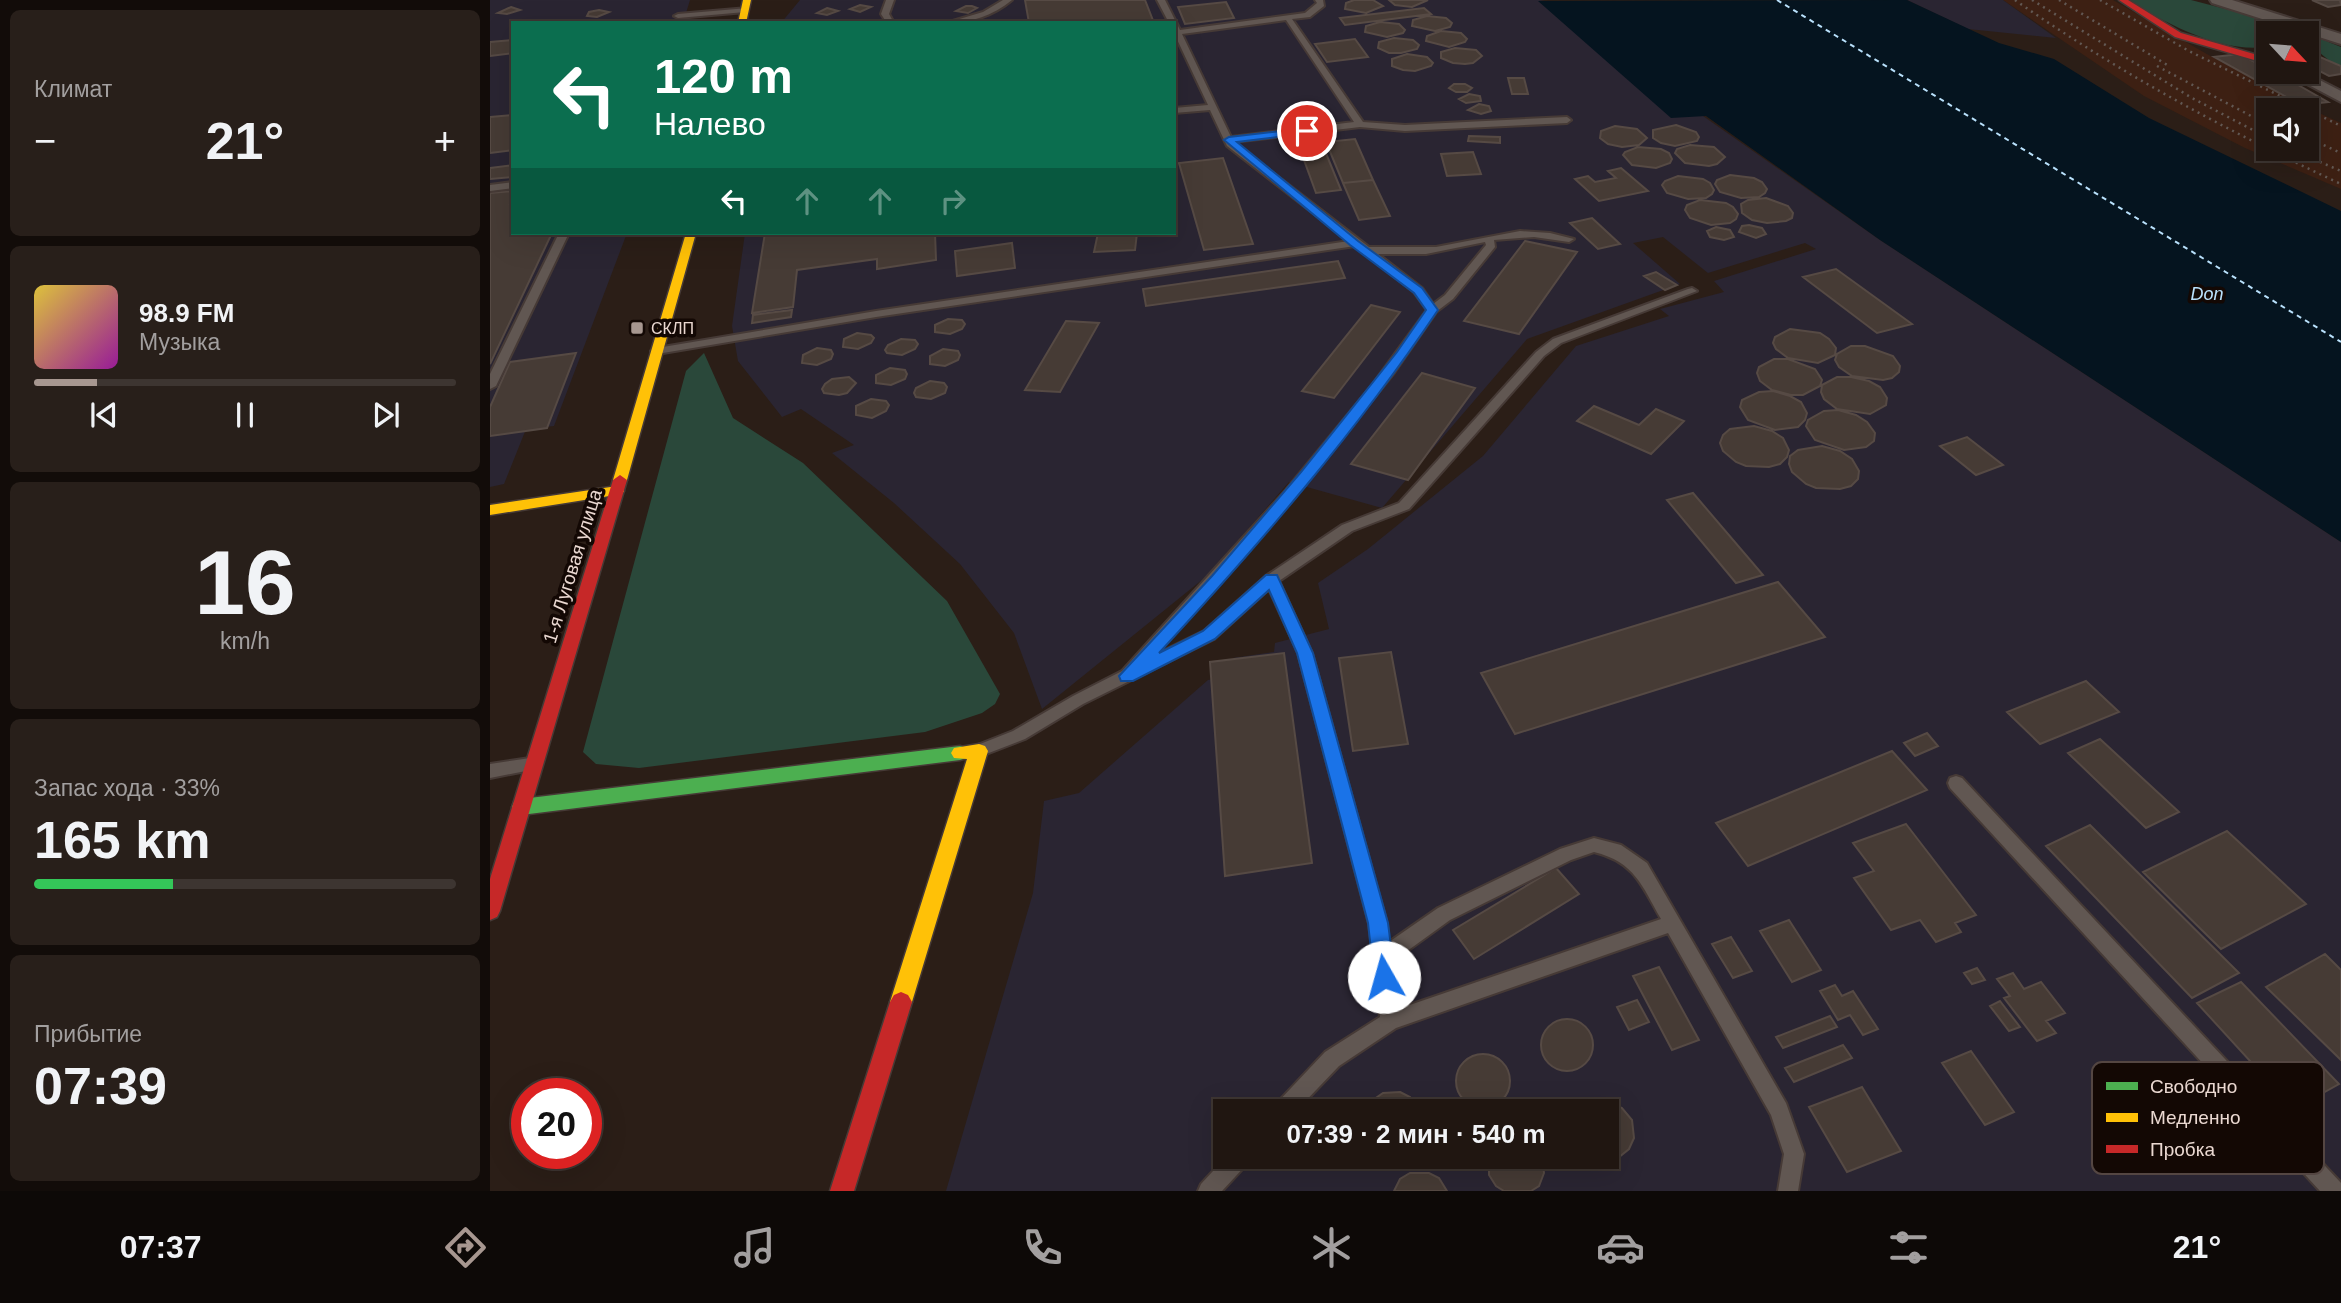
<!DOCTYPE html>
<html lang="ru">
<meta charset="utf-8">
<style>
:root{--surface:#201611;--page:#281f1a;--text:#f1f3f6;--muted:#a29f9f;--line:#3d3531;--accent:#a79790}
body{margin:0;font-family:Helvetica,sans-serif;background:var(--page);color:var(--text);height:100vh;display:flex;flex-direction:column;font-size:26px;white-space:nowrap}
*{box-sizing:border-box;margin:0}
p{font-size:23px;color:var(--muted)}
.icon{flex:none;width:38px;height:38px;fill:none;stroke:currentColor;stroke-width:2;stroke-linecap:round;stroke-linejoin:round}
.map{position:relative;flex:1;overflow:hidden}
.side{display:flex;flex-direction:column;gap:10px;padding:10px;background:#120c09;width:490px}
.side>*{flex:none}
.hud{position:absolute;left:21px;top:21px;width:665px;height:214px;border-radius:0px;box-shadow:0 7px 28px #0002,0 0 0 2px var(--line);background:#0b6e4f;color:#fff;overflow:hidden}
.needle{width:46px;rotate:116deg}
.fabs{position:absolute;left:1766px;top:21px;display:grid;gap:14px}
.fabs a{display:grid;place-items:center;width:63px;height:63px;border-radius:0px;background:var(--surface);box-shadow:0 7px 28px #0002,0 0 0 2px var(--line);font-size:35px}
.speed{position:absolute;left:21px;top:1078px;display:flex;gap:14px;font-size:35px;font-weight:700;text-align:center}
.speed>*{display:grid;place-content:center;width:91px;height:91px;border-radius:50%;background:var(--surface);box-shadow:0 7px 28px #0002,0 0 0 2px var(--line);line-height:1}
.speed .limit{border:10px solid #d22;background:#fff;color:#111}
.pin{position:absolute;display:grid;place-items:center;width:60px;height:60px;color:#fff;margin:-30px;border:4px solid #fff;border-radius:50%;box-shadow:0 2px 7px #0007}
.me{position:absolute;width:77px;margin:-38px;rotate:353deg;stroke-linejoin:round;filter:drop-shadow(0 0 5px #0008)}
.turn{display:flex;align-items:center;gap:24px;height:147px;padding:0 28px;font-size:32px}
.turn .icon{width:91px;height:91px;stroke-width:2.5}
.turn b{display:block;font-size:49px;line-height:60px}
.lanes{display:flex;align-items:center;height:66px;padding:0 28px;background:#0003;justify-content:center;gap:35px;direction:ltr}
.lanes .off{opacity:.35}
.big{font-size:52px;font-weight:700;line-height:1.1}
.side .card{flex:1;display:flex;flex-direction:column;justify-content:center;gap:10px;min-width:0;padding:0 24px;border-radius:10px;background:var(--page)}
.side .dial{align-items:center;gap:0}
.dial b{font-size:91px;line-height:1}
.song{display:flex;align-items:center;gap:21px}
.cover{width:84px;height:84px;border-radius:10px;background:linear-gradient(135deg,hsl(50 70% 55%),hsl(300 70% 35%))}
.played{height:7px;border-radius:4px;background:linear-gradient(90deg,var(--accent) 15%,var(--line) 15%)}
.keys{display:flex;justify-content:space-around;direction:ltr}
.heat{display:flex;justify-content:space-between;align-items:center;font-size:38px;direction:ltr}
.charge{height:10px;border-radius:5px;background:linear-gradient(90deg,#34c759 33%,var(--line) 0)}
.trip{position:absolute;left:723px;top:1099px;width:406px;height:70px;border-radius:0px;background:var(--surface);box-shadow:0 7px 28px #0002,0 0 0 2px var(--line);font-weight:700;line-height:70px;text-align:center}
.dock{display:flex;height:112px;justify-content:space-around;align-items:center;background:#0d0907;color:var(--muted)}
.dock .icon{width:49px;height:49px}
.dock .on{color:var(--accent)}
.dock b{font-size:32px;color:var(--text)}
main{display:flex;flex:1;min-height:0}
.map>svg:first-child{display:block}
.built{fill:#3d2013;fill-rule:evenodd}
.industrial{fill:#2a2532;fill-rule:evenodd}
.green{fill:#2a483a}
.water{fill:#05141f}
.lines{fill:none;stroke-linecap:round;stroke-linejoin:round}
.ferry{stroke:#b9e1fc;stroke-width:2;stroke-dasharray:5 4.5;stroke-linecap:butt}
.building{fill:#463b35;stroke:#564a44;stroke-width:2}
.lane-casing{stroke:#463a36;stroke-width:4}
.street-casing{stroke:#463a36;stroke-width:4}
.fast-casing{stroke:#463a36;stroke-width:3}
.slow-casing{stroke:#463a36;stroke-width:3}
.jam-casing{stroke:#463a36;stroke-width:3}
.lane{fill:#615752;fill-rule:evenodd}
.street{fill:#615752;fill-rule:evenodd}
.fast{fill:#4caf50;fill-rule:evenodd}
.slow{fill:#ffc107;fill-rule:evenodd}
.jam{fill:#c62828;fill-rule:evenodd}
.rail{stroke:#625853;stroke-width:2.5;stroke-dasharray:2 4.5;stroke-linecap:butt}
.route{fill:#1a73e8;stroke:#114b97;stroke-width:2}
.poi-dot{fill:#a79790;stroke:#130804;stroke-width:2.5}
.labels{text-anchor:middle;stroke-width:7;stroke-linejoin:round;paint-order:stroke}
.far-poi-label{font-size:16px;fill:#ead8d1;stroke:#130804;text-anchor:start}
.far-water-label{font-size:18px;font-style:italic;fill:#b9e1fc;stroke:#130804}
.street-label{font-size:19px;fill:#ead8d1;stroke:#130804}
.key{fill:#130804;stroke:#544642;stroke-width:2}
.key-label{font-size:19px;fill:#ead8d1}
</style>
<main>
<section class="side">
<div class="card"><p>Климат</p>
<div class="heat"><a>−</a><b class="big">21°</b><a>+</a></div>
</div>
<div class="card">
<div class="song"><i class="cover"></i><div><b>98.9 FM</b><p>Музыка</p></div></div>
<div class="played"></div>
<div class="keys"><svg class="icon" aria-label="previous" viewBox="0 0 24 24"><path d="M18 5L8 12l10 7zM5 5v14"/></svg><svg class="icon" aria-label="pause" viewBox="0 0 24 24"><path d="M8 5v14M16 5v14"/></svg><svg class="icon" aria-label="next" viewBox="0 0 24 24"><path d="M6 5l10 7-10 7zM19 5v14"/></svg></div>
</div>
<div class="card dial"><b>16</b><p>km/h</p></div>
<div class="card"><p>Запас хода · 33%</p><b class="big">165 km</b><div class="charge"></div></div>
<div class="card"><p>Прибытие</p><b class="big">07:39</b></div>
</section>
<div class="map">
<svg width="1851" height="1191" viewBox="0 0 1851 1191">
<rect width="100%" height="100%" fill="#2b1e17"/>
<!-- built -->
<path class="built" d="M1513 0H1623L1715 53 1805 102 1851 123V189L1755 148 1654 96ZM1778 110H1816V149H1778Z"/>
<!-- industrial -->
<path class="industrial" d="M0 0H200L193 23H23V233H137L64 426 36 429 14 484 0 487Z
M310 0H1055L1049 1 1390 240 1851 542V1191H456L543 893 554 801 589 793 718 680 743 676V658L784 652 785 643 839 629 828 583 878 549 993 456 1086 346 1179 316 1170 309 1234 292 1224 281 1326 249 1315 243 1218 273 1173 237 1143 243 1190 284 1037 339 892 508 799 482 718 575 552 709 524 633 470 564 404 503 342 453 364 445 311 409 292 417 248 361 242 326 255 233H684V23H291ZM735 1111H1116V1157H735Z
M1417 0H1513L1566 38 1478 29Z"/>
<!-- green -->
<path class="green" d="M1635 0H1701L1774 19 1816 33H1778V47C1727 53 1679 23 1635 0Z
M1816 33 1851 47V70L1830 53 1816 50Z
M214 353 243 418 313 463 457 601 510 694 505 704 492 713 435 732 149 768 106 764 93 752 196 371Z"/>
<!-- water -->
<path class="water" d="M1417 0 1509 43 1564 59 1659 118 1851 211V542L1390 240 1216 116 1181 118 1048 1Z"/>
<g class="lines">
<!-- ferry -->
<path class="ferry" d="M1287 0 1851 342"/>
</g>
<!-- building -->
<path class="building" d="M535 0H655L664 23H539Z
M864 0H883L893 6 876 13 855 9 856 3Z
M899 0H938L922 7 905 5Z
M1822 0H1850L1851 5 1838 7Z
M736 2 744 18 695 24 688 7Z
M370 5 381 7 370 12 360 9Z
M476 6H482L487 8 478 13 466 11Z
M21 7 30 10 17 14 8 13Z
M337 8 348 11 337 15 327 13Z
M934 8 941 14 855 25 850 18Z
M109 10 119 12 107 17 97 16 99 12Z
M937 16 956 18 962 23 960 27 945 31 922 26 923 20Z
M890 22 909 24 915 30 913 33 897 37 875 32 876 26Z
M951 31 971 33 977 39 975 42 959 47 936 41 937 36Z
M904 38 923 40 929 45 927 49 911 53H899L888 48 889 42Z
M865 39 878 57 837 62 825 44Z
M23 40V53L0 56V42Z
M965 48 986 50 992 56 983 63 975 64 963 63 951 58V52Z
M1816 51 1851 66V74L1839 76 1816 64Z
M917 54 937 57 943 63 941 66 925 71 913 70 902 66V59Z
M1750 54 1778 69V72H1802L1818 81 1803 82 1838 102 1811 105 1724 57Z
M1018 78H1034L1038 94H1022Z
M964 84H975L982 88 977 92H966L959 88Z
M979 94 990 96 991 101 976 103 969 99Z
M989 104 999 106 1001 111 991 114 978 110Z
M23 115V150L0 153V117Z
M1186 125 1206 132 1209 137 1207 141 1185 146 1171 143 1163 138V130Z
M1125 126 1147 129 1157 138 1149 145 1132 147 1118 144 1110 138 1111 131Z
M979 136 1010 137V143L978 141Z
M865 139 883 180 853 183 836 142Z
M1200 145 1224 147 1235 157 1227 164 1219 166 1195 163 1185 153 1187 149Z
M833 146 851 190 826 193 810 149Z
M1148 147 1171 149 1179 153 1182 159 1180 163 1166 168 1142 165 1133 155 1135 152Z
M983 152 991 174 957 176 951 154Z
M733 158 763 244 714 250 689 163Z
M23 165V177L0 179V168Z
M1131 168 1158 191 1109 201 1085 179 1098 176 1105 182 1126 178 1118 171Z
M1240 175 1264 178 1272 182 1277 189 1275 193 1269 197 1251 198 1230 192 1225 184 1227 180Z
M1188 176 1213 179 1220 183 1224 190 1222 194 1216 198 1198 199 1177 193 1172 185 1175 181Z
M883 180 900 216 869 220 853 183Z
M23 191 20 204H23V233H62L0 364V193Z
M1276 198 1298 206 1303 213 1302 218 1296 221 1277 223 1262 220 1252 213 1251 204 1258 200Z
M1210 200 1236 203 1243 207 1248 214 1246 219 1240 223 1221 225 1200 218 1195 210 1197 205Z
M1102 218 1130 244 1108 249 1080 223Z
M1259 225 1272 228 1276 234 1266 238 1249 232 1252 226Z
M1226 227 1240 230 1244 237 1234 240 1220 237 1217 231Z
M275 233H445L446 260 387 269V259L307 270 303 307 262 313Z
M608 233H647L645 250 604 252Z
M1035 241 1087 252 1029 334 974 321Z
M522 243 525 268 467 276 465 251Z
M848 261 855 278 656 306 653 289Z
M1346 269 1422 324 1387 333 1313 277Z
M1166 272 1187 285 1175 290 1154 276Z
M881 305 910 312 844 398 812 391Z
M302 310 301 317 262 323 263 315Z
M458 319 472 320 475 324 472 329 460 334 445 332V325Z
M576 321 609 323 570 392 535 390Z
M1300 329 1330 333 1339 339 1346 348 1345 355 1328 363 1298 358 1286 349 1283 343 1285 337Z
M367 333 381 335 384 338 381 343 368 349 353 347 354 339Z
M411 339 425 340 428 344 425 349 412 355 397 353 395 350 398 345Z
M1361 346H1375L1403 356 1410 366 1409 372 1402 378 1393 380 1362 376 1349 367 1345 360 1347 354Z
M327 348 341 350 343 354 341 359 327 365 312 363 313 355Z
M453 349 468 351 470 355 468 360 455 366 440 364V356Z
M86 353 57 428 0 436V407L20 362Z
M1284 359H1298L1325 369 1332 380 1330 386 1313 395H1301L1282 390 1270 381 1267 373 1269 367Z
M400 368 415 370 417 374 415 379 401 385 386 383V375Z
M932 373 985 388 918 480 861 464Z
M359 377 366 383 357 393 349 395 334 393 332 389 335 384 342 379Z
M1347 377H1361L1379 381 1390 387 1397 398 1396 405 1380 414 1347 409 1334 399 1331 392 1332 385Z
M440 381 454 383 457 387 455 393 441 399 426 397 424 393 426 388Z
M1283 391 1300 396 1311 402 1317 413 1315 420 1308 427 1285 430 1258 420 1250 407 1252 400 1269 392Z
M381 399 396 401 399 405 396 411 382 418 366 415V406Z
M1104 406 1149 425 1166 409 1194 421 1161 454 1087 421Z
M1348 410 1366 415 1377 422 1385 433 1384 441 1376 447 1354 450 1325 440 1316 426 1318 420 1334 411Z
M1264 426 1282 431 1293 438 1299 450 1297 457 1290 464 1279 467 1256 466 1246 462 1233 451 1230 443 1233 435 1240 429Z
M1477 437 1513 465 1486 475 1450 446Z
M1332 446 1350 451 1362 459 1369 471 1368 479 1361 486 1350 489 1326 488 1316 484 1302 472 1299 464 1300 456 1308 450Z
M1203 493 1273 575 1246 583 1177 500Z
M1288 582 1335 637 1025 734 991 673Z
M901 652 918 744 863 751 849 658Z
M794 653 822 863 735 876 720 662Z
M1596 681 1629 712 1550 744 1517 712Z
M1437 733 1448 746 1425 756 1414 743Z
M1610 739 1689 812 1656 828 1578 753Z
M1402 751 1437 790 1258 866 1226 823Z
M1416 824 1486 915 1465 923 1471 932 1446 942 1430 920 1401 930 1364 878 1384 871 1363 843Z
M1600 825 1749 973 1702 998 1556 846Z
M1737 831 1816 904 1731 949 1653 872Z
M1066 868 1089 894 984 959 963 930Z
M1299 920 1331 970 1302 982 1270 931Z
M1241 937 1262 971 1243 978 1222 944Z
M1835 954 1851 970V1060L1776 987Z
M1169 967 1209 1040 1182 1050 1143 976Z
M1487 968 1495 980 1482 984 1474 973Z
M1523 973 1534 989 1551 982 1575 1013 1556 1021 1566 1033 1547 1041 1514 998 1520 996 1507 979Z
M1751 982 1849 1084 1804 1109 1707 1003Z
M1345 985 1352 996 1363 991 1388 1029 1373 1035 1360 1015 1348 1020 1330 991Z
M1147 1000 1159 1022 1139 1030 1127 1007Z
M1510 1001 1530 1027 1519 1031 1500 1006Z
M1340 1016 1347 1027 1293 1048 1286 1037Z
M1051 1045a26 26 0 1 1 52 0a26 26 0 1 1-52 0Z
M1353 1045 1362 1058 1304 1082 1295 1068Z
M1481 1051 1524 1112 1495 1125 1452 1063Z
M966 1081a27 27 0 1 1 54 0a27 27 0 1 1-54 0Z
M1372 1087 1411 1151 1357 1172 1319 1107Z
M910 1092 920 1097 929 1111H877L883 1100 893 1093Z
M1104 1103H1121L1132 1108 1142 1120 1144 1138 1139 1149 1128 1158 1108 1157H1116V1111H1094Z
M999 1157H1052L1054 1173 1049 1186 1041 1191H1014L1006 1186 999 1175Z
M920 1173H939L949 1178 957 1191H904L910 1179Z"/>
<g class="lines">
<!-- lane casing -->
<g class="lane-casing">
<path id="lane" d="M396 0H404L399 14 404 23H397L391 14Z
M513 0H522C503 16 480 23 456 23L493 12Z
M667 0H675L690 30 815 13 827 3 825 0H833L834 6 820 17 802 19 873 122 915 125 1077 117 1081 120 1077 123 915 131 870 127 743 142 879 247H946L1030 231 1060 233 1084 239 1079 242 1044 237 1004 240 1005 247 963 299 946 312 903 374 805 496 665 655 714 631 776 576 852 525 909 503 1046 352 1063 339 1198 289 1202 288 1207 291 1071 343 1054 356 919 509 862 531 789 581 822 653 897 924 899 942 948 908 1070 849 1104 838 1131 845 1157 863 1296 1103 1314 1154 1308 1191H1288L1294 1154 1281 1115 1178 933 906 1028 849 1066 806 1111H783L786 1104 835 1052 890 1017 879 924 808 653 779 589 724 639 593 704 535 739 491 756 485 754 483 750 485 746 523 731 583 696 632 671 796 490 883 384 937 310 924 292 865 246 386 317 167 354 161 351 167 348 386 311 859 241 737 146 720 110 684 113V108L718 105 684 33V23H679ZM796 20 864 122 741 137 692 34ZM995 242 996 245 955 295 943 304 932 288 888 254H936ZM1104 852C1145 862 1152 886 1171 919L908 1009 902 962 960 920 1081 860Z
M258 8 255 12 188 18 184 16 188 14Z
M23 182V188L0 191V185Z
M69 233H79L6 386 0 389V374Z
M40 758 46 759 48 764 46 769 0 778V764Z
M1466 776 1472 778 1851 1183V1191H1830L1460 788 1458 783 1460 778Z
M736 1157H760L757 1164 732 1191H708L711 1184Z"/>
</g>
<!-- street casing -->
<g class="street-casing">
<path id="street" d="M1720 0H1742L1851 34V44L1722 3Z
M1794 72H1814L1851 91V102Z"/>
</g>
<!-- fast casing -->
<g class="fast-casing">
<path id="fast" d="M470 746 476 748 479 753 476 758 470 760 31 815 24 812 22 807 24 802 31 799Z"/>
</g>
<!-- slow casing -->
<g class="slow-casing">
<path id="slow" d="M253 0H261L256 23H248Z
M196 233H206L137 480 135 483H125L123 480Z
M127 486 132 488 134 491 132 494 0 515V505Z
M489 744 495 746 498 751 422 1002 418 1009 411 1012 404 1009 400 1002 477 759 464 758 461 753 464 748Z"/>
</g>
<!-- jam casing -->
<g class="jam-casing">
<path id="jam" d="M1629 0H1638L1691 33 1778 58V64L1685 37Z
M130 475 137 480 10 911 7 917 0 920V879L123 480Z
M411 992 418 995 422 1002 364 1191H340L400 1002 404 995Z"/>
</g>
<!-- lane -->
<use href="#lane" class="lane"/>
<!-- street -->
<use href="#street" class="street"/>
<!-- fast -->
<use href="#fast" class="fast"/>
<!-- slow -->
<use href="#slow" class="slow"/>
<!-- jam -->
<use href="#jam" class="jam"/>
<!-- rail -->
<path class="rail" d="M1525 0C1628 72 1737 131 1851 184
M1542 0 1702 98 1778 138
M1569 0 1679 66
M1610 0 1699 51 1851 126
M1667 66 1778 125
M1816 137 1851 153
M1800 149 1851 171"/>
</g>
<!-- route -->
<path class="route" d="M817 128 822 131 821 133 747 142 868 241 932 288 948 310C866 432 769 545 669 653L713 631 776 575H787L823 653 898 923 905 977 902 984 894 987 887 984 884 977 878 923 807 653 779 590 725 639 643 681H631L629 676 722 576 811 472 907 352 936 310 924 293 860 245 734 140 739 137Z"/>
<!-- markers -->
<rect class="poi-dot" x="140" y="321" width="14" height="14" rx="3.5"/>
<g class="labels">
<!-- far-poi labels -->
<g class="far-poi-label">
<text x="161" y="334">СКЛП</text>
</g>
<!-- far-water labels -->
<g class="far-water-label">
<text x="1717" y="300">Don</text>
</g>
<!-- street labels -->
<g class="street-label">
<text transform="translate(82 566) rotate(-73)" y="7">1-я Луговая улица</text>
</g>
</g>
<!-- legend -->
<rect x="1602" y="1062" width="232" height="112" rx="10" class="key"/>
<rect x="1616" y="1082" width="32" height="8" fill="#4caf50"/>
<rect x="1616" y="1113" width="32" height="9" fill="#ffc107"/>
<rect x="1616" y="1145" width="32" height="8" fill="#c62828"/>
<g class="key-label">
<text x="1660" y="1093">Свободно</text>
<text x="1660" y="1124">Медленно</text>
<text x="1660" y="1156">Пробка</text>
</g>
</svg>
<div class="fabs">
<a><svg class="needle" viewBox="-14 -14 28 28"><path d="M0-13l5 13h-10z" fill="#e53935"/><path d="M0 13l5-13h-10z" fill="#a29f9f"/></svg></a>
<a><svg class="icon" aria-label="sound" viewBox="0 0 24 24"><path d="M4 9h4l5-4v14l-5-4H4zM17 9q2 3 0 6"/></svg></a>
</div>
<div class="speed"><div class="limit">20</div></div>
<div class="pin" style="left:817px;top:131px;background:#d93025"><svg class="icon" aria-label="arrive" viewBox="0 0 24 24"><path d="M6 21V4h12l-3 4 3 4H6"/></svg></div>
<svg class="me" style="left:894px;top:977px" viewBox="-20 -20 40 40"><circle r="19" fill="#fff"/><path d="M0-13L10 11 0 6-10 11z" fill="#1a73e8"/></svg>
<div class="trip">07:39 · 2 мин · 540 m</div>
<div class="hud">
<div class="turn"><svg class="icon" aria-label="left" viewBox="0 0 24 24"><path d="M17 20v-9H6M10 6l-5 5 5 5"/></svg><div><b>120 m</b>Налево</div></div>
<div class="lanes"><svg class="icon" aria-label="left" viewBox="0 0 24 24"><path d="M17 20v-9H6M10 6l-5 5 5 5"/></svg><svg class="icon off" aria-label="ahead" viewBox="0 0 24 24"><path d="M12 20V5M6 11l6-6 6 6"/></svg><svg class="icon off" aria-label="ahead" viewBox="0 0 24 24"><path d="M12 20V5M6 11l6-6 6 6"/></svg><svg class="icon off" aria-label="right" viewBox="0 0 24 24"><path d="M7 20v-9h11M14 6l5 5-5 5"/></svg></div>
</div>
</div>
</main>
<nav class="dock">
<b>07:37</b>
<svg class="icon on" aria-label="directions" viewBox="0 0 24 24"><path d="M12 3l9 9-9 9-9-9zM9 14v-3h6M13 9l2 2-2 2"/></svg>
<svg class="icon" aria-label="music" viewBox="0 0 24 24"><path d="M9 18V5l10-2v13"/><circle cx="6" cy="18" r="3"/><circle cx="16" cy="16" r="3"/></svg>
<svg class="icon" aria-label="phone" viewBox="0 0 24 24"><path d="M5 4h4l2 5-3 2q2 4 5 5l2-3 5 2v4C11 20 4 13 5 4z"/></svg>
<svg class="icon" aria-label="climate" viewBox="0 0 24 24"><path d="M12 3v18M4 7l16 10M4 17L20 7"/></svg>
<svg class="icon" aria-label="car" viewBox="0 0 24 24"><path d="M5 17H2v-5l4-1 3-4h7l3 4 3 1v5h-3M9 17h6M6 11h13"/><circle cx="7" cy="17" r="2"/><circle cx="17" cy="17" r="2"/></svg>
<svg class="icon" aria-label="filters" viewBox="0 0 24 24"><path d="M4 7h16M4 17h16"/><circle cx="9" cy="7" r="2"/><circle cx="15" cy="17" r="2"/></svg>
<b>21°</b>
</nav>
